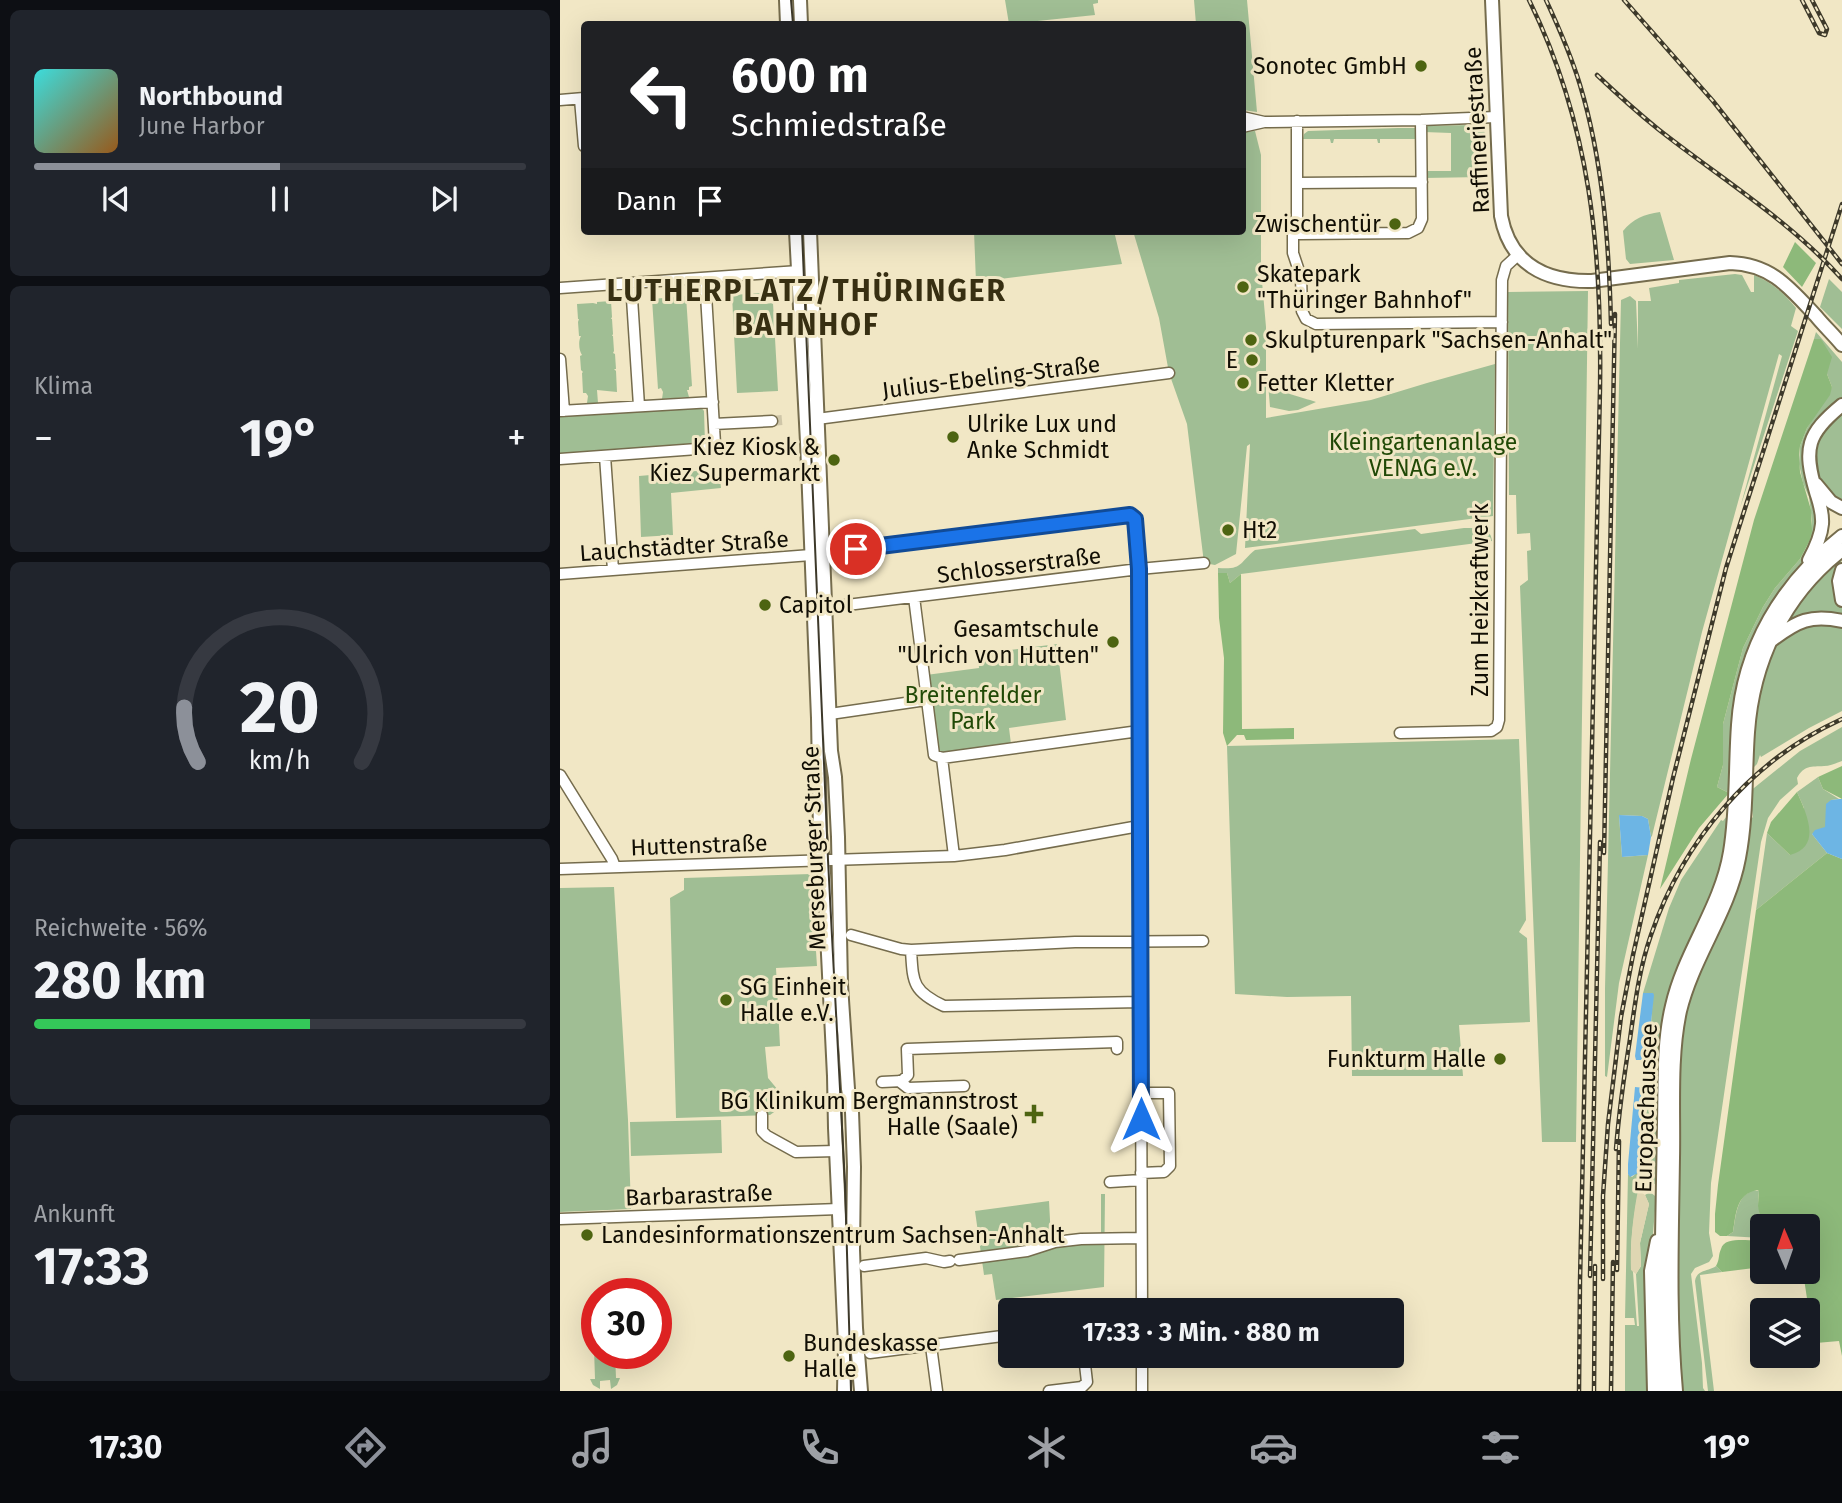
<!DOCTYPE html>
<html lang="de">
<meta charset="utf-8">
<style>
:root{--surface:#171b24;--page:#20242c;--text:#f1f3f6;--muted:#9ea1a6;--line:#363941;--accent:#8c9099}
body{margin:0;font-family:"Fira Sans",sans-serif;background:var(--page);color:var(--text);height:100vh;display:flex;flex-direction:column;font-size:26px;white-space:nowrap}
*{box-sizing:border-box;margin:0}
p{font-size:23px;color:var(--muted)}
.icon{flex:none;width:38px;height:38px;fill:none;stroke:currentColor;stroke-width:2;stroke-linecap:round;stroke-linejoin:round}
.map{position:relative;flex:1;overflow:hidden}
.panel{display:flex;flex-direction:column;gap:10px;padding:10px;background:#0d0f14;width:560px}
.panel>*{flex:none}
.hud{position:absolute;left:21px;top:21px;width:665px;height:214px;border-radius:7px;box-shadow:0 7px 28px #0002;background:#202124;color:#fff;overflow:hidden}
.needle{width:46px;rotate:358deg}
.buttons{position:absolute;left:1190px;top:1214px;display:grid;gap:14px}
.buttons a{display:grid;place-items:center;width:70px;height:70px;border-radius:7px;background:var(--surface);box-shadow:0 7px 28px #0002;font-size:35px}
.speed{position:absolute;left:21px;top:1278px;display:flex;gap:14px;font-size:35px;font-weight:700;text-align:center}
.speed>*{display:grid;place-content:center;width:91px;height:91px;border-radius:50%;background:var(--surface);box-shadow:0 7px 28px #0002;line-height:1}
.speed .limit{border:10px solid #d22;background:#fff;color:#111}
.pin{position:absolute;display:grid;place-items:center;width:60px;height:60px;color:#fff;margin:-30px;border:4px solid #fff;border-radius:50%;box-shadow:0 2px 7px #0007}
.me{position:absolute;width:77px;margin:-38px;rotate:0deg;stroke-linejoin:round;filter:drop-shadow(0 0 5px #0008)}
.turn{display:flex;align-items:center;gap:24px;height:147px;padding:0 35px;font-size:32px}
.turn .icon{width:91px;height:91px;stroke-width:2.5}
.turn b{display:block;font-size:49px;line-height:60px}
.then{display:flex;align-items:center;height:66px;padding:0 35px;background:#0003;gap:14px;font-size:26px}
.big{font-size:52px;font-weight:700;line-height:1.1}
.panel .card{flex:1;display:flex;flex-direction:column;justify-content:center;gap:10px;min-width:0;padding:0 24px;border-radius:10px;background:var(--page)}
.panel .dial{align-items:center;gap:0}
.dial svg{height:182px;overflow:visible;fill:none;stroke:var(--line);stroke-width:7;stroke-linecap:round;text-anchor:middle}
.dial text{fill:var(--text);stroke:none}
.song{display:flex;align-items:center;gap:21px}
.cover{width:84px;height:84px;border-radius:10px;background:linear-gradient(135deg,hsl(180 70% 55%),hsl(30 70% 35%))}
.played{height:7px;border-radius:4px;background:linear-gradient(90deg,var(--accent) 50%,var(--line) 50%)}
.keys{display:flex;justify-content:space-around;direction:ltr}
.heat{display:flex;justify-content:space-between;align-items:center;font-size:38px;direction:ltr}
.charge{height:10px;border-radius:5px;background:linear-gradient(90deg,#34c759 56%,var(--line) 0)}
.trip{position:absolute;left:438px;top:1298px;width:406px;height:70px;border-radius:7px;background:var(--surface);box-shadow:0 7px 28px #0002;font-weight:700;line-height:70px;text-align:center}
.dock{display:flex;height:112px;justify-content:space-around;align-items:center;background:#090b0e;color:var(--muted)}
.dock .icon{width:49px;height:49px}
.dock .current{color:var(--accent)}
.dock b{font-size:32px;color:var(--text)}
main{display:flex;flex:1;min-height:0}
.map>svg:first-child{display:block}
.green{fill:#a0be94}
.forest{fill:#8db97a}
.sand{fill:#dfd6b2}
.water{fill:#6db5e4}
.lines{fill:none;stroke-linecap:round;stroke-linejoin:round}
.minor-tunnel{stroke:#cfc6a8;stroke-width:10;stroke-dasharray:10 5;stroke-linecap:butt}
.minor-casing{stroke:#756c4d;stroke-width:13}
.major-casing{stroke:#756c4d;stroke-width:16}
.minor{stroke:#fff;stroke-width:10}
.major{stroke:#fff;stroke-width:12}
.tram{stroke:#3d392a;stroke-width:2}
.rail-casing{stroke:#3d392a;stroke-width:4.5}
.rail{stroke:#f1e7c5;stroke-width:2;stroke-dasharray:5;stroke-linecap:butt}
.route-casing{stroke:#114b97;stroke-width:18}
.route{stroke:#1a73e8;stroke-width:12}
.poi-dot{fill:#4d6411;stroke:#f1e7c5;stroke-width:2.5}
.labels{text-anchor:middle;stroke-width:6;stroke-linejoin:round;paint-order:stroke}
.poi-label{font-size:23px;fill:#110e04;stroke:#f1e7c5;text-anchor:start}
.street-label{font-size:23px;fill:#110e04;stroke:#f1e7c5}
.park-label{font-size:23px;fill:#204906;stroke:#f1e7c5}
.district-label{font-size:30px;font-weight:bold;letter-spacing:2px;fill:#372f12;stroke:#f1e7c5}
</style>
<main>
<section class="panel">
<div class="card">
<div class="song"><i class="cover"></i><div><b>Northbound</b><p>June Harbor</p></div></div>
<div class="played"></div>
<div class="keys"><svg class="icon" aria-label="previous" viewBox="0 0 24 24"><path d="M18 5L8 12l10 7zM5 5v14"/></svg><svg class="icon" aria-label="pause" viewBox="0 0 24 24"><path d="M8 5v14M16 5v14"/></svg><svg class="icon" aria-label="next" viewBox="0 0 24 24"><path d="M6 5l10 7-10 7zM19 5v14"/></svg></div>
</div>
<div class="card"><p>Klima</p>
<div class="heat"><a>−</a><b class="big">19°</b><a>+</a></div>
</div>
<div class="card dial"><svg viewBox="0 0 100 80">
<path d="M14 69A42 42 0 1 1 86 69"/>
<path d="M14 69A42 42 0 0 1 8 45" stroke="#8c9099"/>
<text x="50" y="56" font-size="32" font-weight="700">20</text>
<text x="50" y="72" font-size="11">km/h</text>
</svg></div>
<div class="card"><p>Reichweite · 56%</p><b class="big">280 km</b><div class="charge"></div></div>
<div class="card"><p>Ankunft</p><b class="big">17:33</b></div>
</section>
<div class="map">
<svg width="1282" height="1391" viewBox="0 0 1282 1391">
<rect width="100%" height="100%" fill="#f1e7c5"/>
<!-- green -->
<path class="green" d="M445 0H538V3L533 4 535 15 449 24Z
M634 0H687L697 112 683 110 682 24H636Z
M910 125 923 128 927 139 924 175 922 177 864 178V171H891V133L864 132V126Z
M838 128H855L857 139H820V143H818L817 139H774L773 143H771L770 139H743L744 134 748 131Z
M695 131 701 155V270L706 327V418L811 400 867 383 935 364 933 516 685 548 690 444 687 446 676 554 655 565 644 563 627 424 609 373 599 318 573 231H682L683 132Z
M1100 212 1114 260 1070 264 1066 259 1063 231C1073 219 1084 214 1100 212Z
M414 231H554L562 264 416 282Z
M1175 274 1182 275 1191 292H1194V275C1212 282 1225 294 1236 308L1231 326 1238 331 1180 508 1222 356 1219 354 1142 632 1092 836 1091 837 1088 819 1082 816 1059 815 1062 857 1088 855 1059 983 1047 1077 1045 1076V989L1061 300 1070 296 1076 301 1078 349V301H1091L1089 288 1119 283V280Z
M1269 279 1282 292V329L1260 307Z
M1028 291 1016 1142H982L960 586 968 580 967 551 971 550 970 533 957 534 956 495H949L948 292Z
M203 293 204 304 213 303 218 391 177 393 172 295Z
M126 296 132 386 129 387V390H127L129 397 102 399 103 392 101 388 98 389 92 299Z
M51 301 52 317 51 319H52L53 334 52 336H53L54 351 53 353 55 354 56 369H54L56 371 57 392 37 390 38 403H27L28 396 26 393H23L22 373 23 372 21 370 20 356 22 355C19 351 18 341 21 336H19L18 322 19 319H18L17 304 33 303 37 304V302Z
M1256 332 1282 362V398L1261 417 1253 427 1260 527 1246 557 1210 605 1183 659 1174 703 1169 793 1157 787 1163 765V724L1183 648 1203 607 1215 588 1240 559 1250 540 1252 521 1249 497 1243 483 1239 464 1240 446 1247 428 1272 387 1267 374 1261 339H1254Z
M707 372C711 393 739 396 756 402L738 410 729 411 710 407Z
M140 406 144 411 145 444 0 457V414Z
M1282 412V503L1258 480 1254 450 1263 432Z
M159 469 161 488 111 493 113 535 81 537 79 476Z
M904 528C916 528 931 526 932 541L681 574 670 583 667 573H658V568C683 570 679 563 695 550L855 529 861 534Z
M1282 554 1278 596 1282 606V618L1226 626 1231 609Z
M1242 623 1282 624V711L1249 728 1201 757 1200 755 1197 764 1190 771C1193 740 1200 662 1221 639 1226 633 1235 628 1242 623Z
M497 644 506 720 449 728 451 744 375 753 366 675 419 668 418 654Z
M1282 727V761C1276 763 1270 766 1264 766 1251 767 1244 765 1237 778L1238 784 1220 800 1208 818 1201 842 1151 1183 1149 1233 1153 1256 1149 1262 1135 1268 1131 1274 1142 1363 1143 1388 1145 1391H1123C1112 1282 1118 1172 1119 1062L1121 1042 1126 1007 1188 822 1193 817 1192 810 1189 808V792L1240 751Z
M959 739 966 920 959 932 967 938 970 1022 899 1025 903 1076H792L791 996 727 997 675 994 667 746Z
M1258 777 1263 789 1279 799 1271 800 1266 828 1252 834 1267 853 1196 910 1207 833 1230 855 1244 808 1237 792Z
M1171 811 1169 838 1100 1095 1097 1111 1096 1183 1091 1186 1088 1185C1089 1167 1097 1151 1084 1136L1091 1067 1089 1058 1093 993H1083L1109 908 1121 880 1161 820 1163 821Z
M251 874 253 875V880H261L264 937 255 936 257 966 216 968 220 1046 205 1047 208 1078 228 1102 210 1115 116 1118 110 898 124 890V878Z
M54 887 68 1120 71 1209 0 1212V888Z
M161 1120 162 1153 71 1156 70 1122Z
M1081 1145 1083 1146 1082 1150 1084 1155 1089 1156 1086 1178H1082C1076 1196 1067 1257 1073 1272L1077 1326H1079L1076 1274 1081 1266 1080 1243 1089 1204 1085 1195 1090 1192 1095 1196 1096 1199 1091 1256V1391H1065V1325H1075L1074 1318H1065L1068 1174 1072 1177C1083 1169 1081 1157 1081 1145Z
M1193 1190 1199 1191C1197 1210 1202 1220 1202 1238L1167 1236 1173 1232C1176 1216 1176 1197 1193 1190Z
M541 1194H545L544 1287 436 1300 432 1274 424 1275 415 1211 489 1201 491 1239 541 1235Z
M1156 1266 1162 1272 1140 1275 1154 1391H1148L1135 1281C1137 1269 1148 1272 1156 1266Z
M37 1337V1353H55L56 1378H60L57 1385 51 1389 50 1380 40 1381V1389L33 1385 30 1379H35L34 1348H29L31 1342Z"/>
<!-- forest -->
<path class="forest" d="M1235 242 1256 263 1242 287 1223 267Z
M1254 339H1261L1272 357 1267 374 1272 387 1270 395 1247 428 1240 446 1239 455 1240 472 1251 510 1252 531 1250 540 1240 559 1215 588 1203 607 1183 648 1163 724V765L1157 787 1169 793 1139 828 1100 889 1131 759 1194 520Z
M658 573H667L670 583 681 574 682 729 734 728V739L686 740 684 735H677L667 746 663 733 664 658 659 618Z
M1282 766V799L1263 789 1258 777Z
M1237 792C1246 813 1263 846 1230 855L1207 833 1211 822Z
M1267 853 1282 859V1356L1279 1341 1256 1343 1254 1345 1243 1272H1248V1227H1202V1229L1198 1206 1199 1191 1197 1190C1176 1194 1176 1214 1173 1232L1167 1236H1160L1155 1232V1214L1158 1185 1196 910Z
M1194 1240 1202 1242V1267L1162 1272 1156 1266C1160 1259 1158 1255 1161 1249 1164 1237 1184 1241 1194 1240Z"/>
<!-- sand -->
<path class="sand" d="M1078 1190 1085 1195 1089 1204 1080 1243 1081 1266 1076 1274 1071 1270C1070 1243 1073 1216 1078 1190Z"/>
<!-- water -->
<path class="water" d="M1279 799H1282V859L1267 853 1252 834 1255 830 1265 827 1266 804 1271 800Z
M1059 815 1082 816 1088 819 1091 837 1088 855 1062 857Z
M1083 993H1093L1094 995 1087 1060H1076L1075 1056Z
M1075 1087 1085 1088 1081 1145V1166L1078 1173 1070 1177 1068 1174V1164Z"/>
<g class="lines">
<!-- minor-tunnel -->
<path class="minor-tunnel" d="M212 421 223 420"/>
<!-- minor casing -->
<g class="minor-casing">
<path id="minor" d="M20 99 24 146
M0 100 24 98
M682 117 704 122
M737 121V221L733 233V253L741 277 742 311 746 319 756 324 942 322
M682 127 704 122 861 120 936 117
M737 183 862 182
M733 233 740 234 848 233 858 228 862 219 861 120
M71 283 79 406
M0 288 239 271
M0 359 4 411
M0 411 153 402
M257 419 609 373
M154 424 212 421
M45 456 53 570
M0 459 151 448 155 444 145 278
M263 554 570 515 575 519 579 569 582 1311
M0 574 251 555
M354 597 374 755 382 758 394 856
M279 606 579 569 644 563
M270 714 366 700
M840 733 931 731 937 727 939 720 942 280 946 266 959 254
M382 758 579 731
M0 775 52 859 55 867
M0 869 394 856 445 850 579 826
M291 935 341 949 351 950 515 942 643 941
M351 950C353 982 352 991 384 1006L580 1002
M339 1081 348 1088 404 1086
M322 1082 342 1081 348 1075 347 1049 557 1042V1049
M202 1115V1131L207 1136 236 1152 276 1151
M581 1173 604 1172 610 1166 609 1093H581
M550 1182 581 1180
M0 1219 279 1209
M399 1260 467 1251 495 1242 521 1239 581 1238
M304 1266 366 1258 384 1262 390 1261
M371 1346 377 1391
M310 1353 450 1335
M582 1356V1391
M489 1391 522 1387 527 1382 524 1356"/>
</g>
<!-- major casing -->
<g class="major-casing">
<path id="major" d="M226 0 227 24
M240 0 241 24
M932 0 941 216C950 264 985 282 1032 281L1170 263C1211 264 1230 288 1256 316 1264 326 1274 335 1282 345
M236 231 247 442 258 718 260 833 264 873 274 1076 275 1128 285 1344 284 1391
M250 231 271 751 275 777 278 837 281 985 288 1089 292 1112 294 1167 293 1250 296 1328 301 1391
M1256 484 1271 502 1282 508
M1249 560C1255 549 1261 537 1262 524 1263 512 1259 502 1256 492 1243 448 1247 434 1282 405
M1282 570 1279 581 1282 600
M1212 640C1237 621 1251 614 1282 621
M1094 1391 1091 1271 1097 1241
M1106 1391 1102 1333 1101 1297C1102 1238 1103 1180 1104 1122 1105 1083 1103 1043 1112 1006 1124 952 1161 907 1170 852 1177 811 1175 767 1178 725 1183 648 1222 583 1282 536
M1116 1391C1109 1313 1112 1236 1113 1158 1114 1111 1110 1057 1120 1011 1133 957 1169 912 1179 858 1187 817 1185 774 1188 732 1193 660 1225 594 1282 550"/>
</g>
<!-- minor -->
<use href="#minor" class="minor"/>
<!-- major -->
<use href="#major" class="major"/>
<!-- tram -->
<path class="tram" d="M231 0 233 24
M242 231 268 860 285 1184 291 1391"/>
<!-- rail casing -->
<g class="rail-casing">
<path id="rail" d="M969 0C1031 126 1042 251 1040 389L1020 1281 1019 1391
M986 0C999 28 1011 55 1020 85 1043 161 1049 244 1051 324
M1064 0 1153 101 1282 264
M1242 0 1259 33 1265 35 1267 29 1252 0
M1037 75C1057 94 1077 112 1098 129 1160 178 1229 220 1282 279
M1044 853 1055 314
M1056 1149C1059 1112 1064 1076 1070 1039 1075 1004 1079 969 1091 935 1123 841 1191 760 1282 719
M1057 1270 1059 1141
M1030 1276 1040 842
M1043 1279V1196L1048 1124 1061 1017 1073 955 1113 778 1166 568 1282 204
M1034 1391 1035 1266
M1051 1391 1053 1262"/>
</g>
<!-- rail -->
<use href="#rail" class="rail"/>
</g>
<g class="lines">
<!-- route casing -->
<g class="route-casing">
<path id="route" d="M296 549 570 515 575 519 579 569 581 1119"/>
</g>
<!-- route -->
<use href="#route" class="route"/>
</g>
<!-- markers -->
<g class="poi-dot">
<circle cx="861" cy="66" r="7"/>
<circle cx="835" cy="224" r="7"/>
<circle cx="683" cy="287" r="7"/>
<circle cx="691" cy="340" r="7"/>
<circle cx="692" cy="360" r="7"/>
<circle cx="683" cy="383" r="7"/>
<circle cx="393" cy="437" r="7"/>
<circle cx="274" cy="460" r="7"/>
<circle cx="668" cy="530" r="7"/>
<circle cx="205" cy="605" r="7"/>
<circle cx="553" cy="642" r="7"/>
<circle cx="166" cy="1000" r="7"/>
<circle cx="940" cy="1059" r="7"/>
<path d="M470.5 1103.5h7v7h7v7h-7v7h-7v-7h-7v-7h7z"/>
<circle cx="27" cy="1235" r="7"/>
<circle cx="229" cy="1356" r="7"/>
</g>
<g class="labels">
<!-- poi labels -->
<g class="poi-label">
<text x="847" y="74" text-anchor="end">Sonotec GmbH</text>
<text x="821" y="232" text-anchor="end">Zwischentür</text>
<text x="697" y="282">Skatepark<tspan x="697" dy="26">"Thüringer Bahnhof"</tspan></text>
<text x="705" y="348">Skulpturenpark "Sachsen-Anhalt"</text>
<text x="678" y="368" text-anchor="end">E</text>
<text x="697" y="391">Fetter Kletter</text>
<text x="407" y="432">Ulrike Lux und<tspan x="407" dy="26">Anke Schmidt</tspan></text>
<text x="260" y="455" text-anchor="end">Kiez Kiosk &amp;<tspan x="260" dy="26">Kiez Supermarkt</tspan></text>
<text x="682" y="538">Ht2</text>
<text x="219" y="613">Capitol</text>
<text x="539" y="637" text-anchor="end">Gesamtschule<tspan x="539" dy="26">"Ulrich von Hutten"</tspan></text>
<text x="180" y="995">SG Einheit<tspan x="180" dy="26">Halle e.V.</tspan></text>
<text x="926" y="1067" text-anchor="end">Funkturm Halle</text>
<text x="458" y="1109" text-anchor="end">BG Klinikum Bergmannstrost<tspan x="458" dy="26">Halle (Saale)</tspan></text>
<text x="41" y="1243">Landesinformationszentrum Sachsen-Anhalt</text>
<text x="243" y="1351">Bundeskasse<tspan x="243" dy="26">Halle</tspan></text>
</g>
<!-- street labels -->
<g class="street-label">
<text transform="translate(917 130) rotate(-93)" y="8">Raffineriestraße</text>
<text transform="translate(431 377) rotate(-7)" y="8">Julius-Ebeling-Straße</text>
<text transform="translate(124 546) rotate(-4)" y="8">Lauchstädter Straße</text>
<text transform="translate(459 565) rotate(-7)" y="8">Schlosserstraße</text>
<text transform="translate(920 600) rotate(-90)" y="8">Zum Heizkraftwerk</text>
<text transform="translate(139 845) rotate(-2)" y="8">Huttenstraße</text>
<text transform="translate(254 848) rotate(-92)" y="8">Merseburger Straße</text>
<text transform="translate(1086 1108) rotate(-88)" y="8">Europachaussee</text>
<text transform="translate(139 1195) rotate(-2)" y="8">Barbarastraße</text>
</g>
<!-- park labels -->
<g class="park-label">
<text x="863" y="450">Kleingartenanlage<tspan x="863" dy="26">VENAG e.V.</tspan></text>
<text x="413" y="703">Breitenfelder<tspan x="413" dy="26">Park</tspan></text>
</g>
<!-- district labels -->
<g class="district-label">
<text x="247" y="301">LUTHERPLATZ/THÜRINGER<tspan x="247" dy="34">BAHNHOF</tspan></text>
</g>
</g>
</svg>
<div class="buttons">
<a><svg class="needle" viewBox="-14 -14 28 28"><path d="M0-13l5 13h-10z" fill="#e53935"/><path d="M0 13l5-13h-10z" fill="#9ea1a6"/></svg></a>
<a><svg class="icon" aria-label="layers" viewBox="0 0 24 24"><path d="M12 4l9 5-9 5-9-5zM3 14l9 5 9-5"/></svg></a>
</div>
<div class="speed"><div class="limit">30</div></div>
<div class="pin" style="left:296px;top:549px;background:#d93025"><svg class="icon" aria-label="arrive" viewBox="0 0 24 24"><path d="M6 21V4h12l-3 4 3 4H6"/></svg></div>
<svg class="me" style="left:581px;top:1119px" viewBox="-20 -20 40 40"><path d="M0-17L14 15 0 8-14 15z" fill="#1a73e8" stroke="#fff" stroke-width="4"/></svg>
<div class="trip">17:33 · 3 Min. · 880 m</div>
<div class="hud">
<div class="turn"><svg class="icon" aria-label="left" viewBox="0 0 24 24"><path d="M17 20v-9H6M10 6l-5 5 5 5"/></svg><div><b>600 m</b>Schmiedstraße</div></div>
<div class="then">Dann<svg class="icon" aria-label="arrive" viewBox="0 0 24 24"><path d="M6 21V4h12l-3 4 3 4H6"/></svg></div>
</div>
</div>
</main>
<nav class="dock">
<b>17:30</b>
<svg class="icon current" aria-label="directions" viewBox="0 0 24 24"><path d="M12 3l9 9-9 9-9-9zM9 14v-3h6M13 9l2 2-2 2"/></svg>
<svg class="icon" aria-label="music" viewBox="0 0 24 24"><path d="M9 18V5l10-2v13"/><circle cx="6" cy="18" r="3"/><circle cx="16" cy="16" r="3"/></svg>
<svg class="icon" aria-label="phone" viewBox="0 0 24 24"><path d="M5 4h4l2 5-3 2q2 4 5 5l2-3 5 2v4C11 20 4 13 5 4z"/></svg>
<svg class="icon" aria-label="climate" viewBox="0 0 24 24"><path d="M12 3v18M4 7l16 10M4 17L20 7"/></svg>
<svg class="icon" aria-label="car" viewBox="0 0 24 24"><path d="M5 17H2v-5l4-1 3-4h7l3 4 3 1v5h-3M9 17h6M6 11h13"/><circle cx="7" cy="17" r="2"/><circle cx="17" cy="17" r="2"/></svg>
<svg class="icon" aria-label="filters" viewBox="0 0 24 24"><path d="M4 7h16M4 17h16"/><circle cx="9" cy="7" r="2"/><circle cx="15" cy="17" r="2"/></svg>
<b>19°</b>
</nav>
